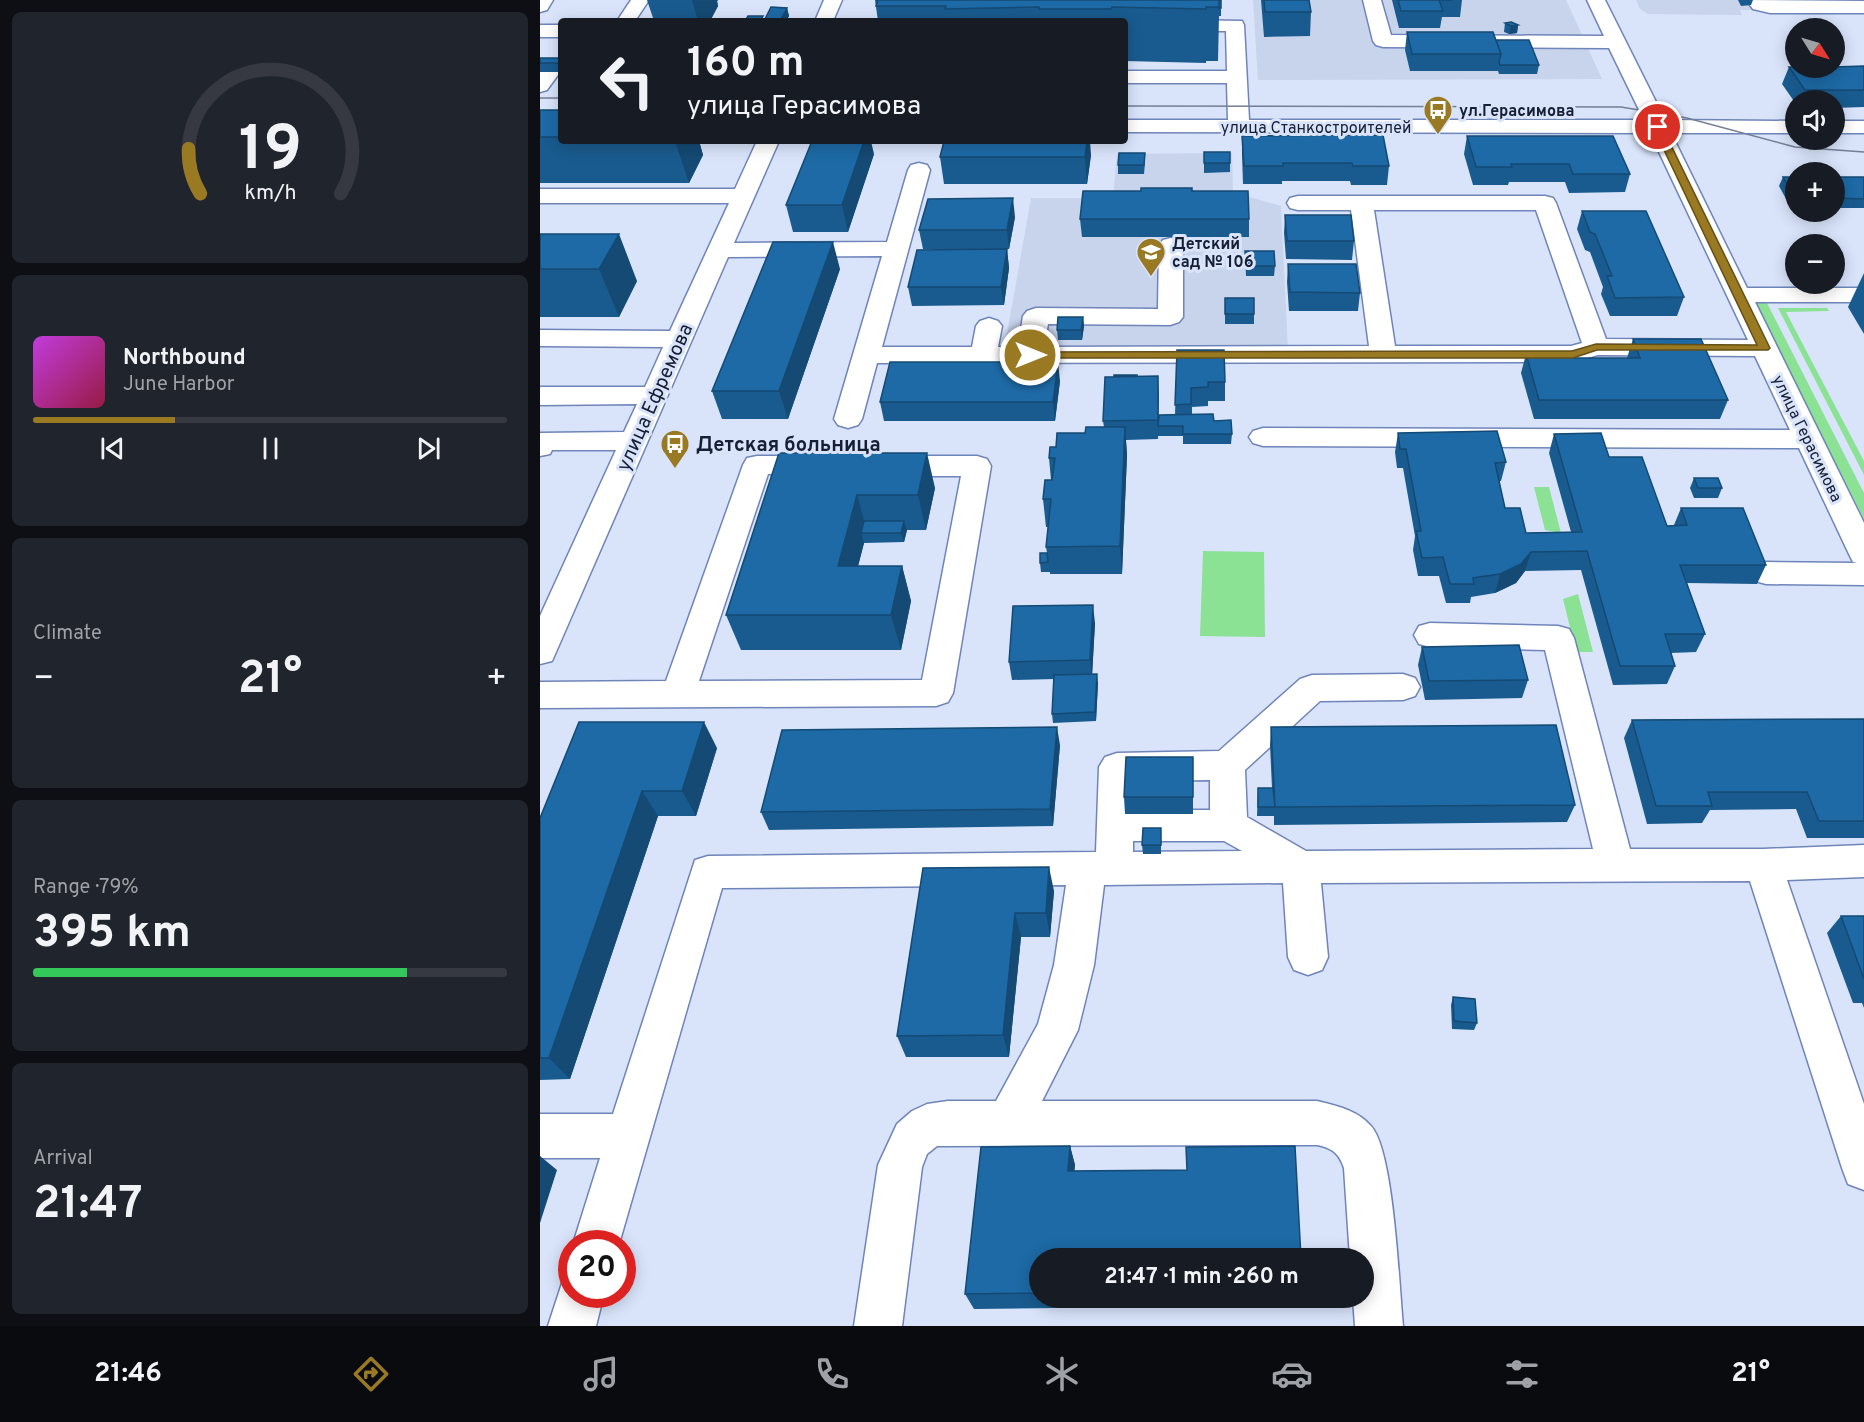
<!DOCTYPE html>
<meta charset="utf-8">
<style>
:root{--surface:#171b24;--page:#20242c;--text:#f1f3f6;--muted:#9ea1a6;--line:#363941;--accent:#9a7923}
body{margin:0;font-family:Overpass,sans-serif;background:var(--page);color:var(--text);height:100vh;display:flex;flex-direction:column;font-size:22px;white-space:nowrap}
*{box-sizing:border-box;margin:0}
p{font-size:20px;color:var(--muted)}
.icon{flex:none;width:33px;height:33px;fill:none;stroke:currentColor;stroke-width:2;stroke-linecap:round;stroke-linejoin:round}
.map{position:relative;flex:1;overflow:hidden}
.drawer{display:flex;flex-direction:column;gap:12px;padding:12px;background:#0d0f14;width:540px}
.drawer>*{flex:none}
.guide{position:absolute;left:18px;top:18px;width:570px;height:126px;border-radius:6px;box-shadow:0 3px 15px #0003;background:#171b24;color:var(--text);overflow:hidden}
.needle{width:39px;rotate:127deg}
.tools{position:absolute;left:1245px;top:18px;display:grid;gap:12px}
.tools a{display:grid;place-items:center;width:60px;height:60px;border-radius:50%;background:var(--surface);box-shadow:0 3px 15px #0003;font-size:30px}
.speed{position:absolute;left:18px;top:1230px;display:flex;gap:12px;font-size:30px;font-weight:700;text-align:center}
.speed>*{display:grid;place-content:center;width:78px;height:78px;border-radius:50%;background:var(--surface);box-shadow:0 3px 15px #0003;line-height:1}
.speed .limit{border:9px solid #d22;background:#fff;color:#111}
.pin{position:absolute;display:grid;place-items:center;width:51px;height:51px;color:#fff;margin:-26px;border:3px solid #fff;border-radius:50%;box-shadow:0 2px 6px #0007}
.me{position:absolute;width:66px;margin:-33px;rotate:90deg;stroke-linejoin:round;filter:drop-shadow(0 0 4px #0008)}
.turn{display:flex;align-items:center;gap:21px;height:126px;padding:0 30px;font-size:27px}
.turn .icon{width:78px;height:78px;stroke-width:2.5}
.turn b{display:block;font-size:42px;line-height:51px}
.big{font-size:45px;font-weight:700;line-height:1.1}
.drawer .widget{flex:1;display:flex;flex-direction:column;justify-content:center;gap:9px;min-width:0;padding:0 21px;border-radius:9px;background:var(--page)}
.drawer .dial{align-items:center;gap:0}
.dial svg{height:156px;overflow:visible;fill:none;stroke:var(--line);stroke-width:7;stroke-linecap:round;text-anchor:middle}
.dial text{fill:var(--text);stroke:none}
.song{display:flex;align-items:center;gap:18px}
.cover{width:72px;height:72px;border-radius:9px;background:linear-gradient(135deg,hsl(290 70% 55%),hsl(340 70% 35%))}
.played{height:6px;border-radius:3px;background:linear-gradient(90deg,var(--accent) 30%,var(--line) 30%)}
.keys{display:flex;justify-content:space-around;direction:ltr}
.heat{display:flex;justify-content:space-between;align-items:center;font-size:33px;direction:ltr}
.charge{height:9px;border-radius:4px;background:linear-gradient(90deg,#34c759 79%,var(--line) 0)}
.trip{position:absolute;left:489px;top:1248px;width:345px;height:60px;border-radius:30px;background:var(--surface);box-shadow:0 3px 15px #0003;font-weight:700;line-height:60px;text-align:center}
.dock{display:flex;height:96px;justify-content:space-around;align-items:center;background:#090b0e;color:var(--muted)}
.dock .icon{width:42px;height:42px}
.dock .selected{color:var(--accent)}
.dock b{font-size:27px;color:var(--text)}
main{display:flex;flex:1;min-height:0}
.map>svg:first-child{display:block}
.built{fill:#c8d3ec}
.green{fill:#8be294}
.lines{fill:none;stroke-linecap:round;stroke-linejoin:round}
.minor-casing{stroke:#6f84b9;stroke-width:3}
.minor{fill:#fff;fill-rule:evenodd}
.tram{stroke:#747e94;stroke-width:1.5}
.wall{fill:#195b8f}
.shaded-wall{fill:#144a74}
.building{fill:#1d6aa6;stroke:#144a74;stroke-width:1.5}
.route{fill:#9a7923;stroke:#644f17;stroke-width:1.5}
.labels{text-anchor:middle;stroke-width:6;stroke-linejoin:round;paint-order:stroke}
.far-poi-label{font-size:16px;font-weight:bold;fill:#171f34;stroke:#d9e4fb;text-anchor:start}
.far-street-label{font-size:16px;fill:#171f34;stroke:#d9e4fb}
.street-label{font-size:20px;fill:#171f34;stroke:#d9e4fb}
.poi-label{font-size:20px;font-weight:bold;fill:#171f34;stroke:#d9e4fb;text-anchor:start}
</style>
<main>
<section class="drawer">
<div class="widget dial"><svg viewBox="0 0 100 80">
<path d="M14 69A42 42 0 1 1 86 69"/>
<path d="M14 69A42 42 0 0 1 8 46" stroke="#9a7923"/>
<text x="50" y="56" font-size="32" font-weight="700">19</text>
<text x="50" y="72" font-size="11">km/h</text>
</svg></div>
<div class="widget">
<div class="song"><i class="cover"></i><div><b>Northbound</b><p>June Harbor</p></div></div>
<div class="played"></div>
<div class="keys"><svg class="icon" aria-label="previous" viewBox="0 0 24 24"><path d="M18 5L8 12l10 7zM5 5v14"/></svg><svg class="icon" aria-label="pause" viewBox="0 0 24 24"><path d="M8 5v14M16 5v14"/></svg><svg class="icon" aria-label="next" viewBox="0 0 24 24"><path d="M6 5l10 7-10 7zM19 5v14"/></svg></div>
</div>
<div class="widget"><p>Climate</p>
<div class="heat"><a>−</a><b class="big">21°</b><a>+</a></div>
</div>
<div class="widget"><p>Range · 79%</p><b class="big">395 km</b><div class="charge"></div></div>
<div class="widget"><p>Arrival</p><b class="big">21:47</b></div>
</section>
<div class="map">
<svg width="1324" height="1326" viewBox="0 0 1324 1326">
<rect width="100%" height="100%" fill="#d9e4fb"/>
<!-- built -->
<path class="built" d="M713 0H1026L1062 79 718 80Z
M1096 0H1324V10H1200L1202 15 1108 14 1100 9Z
M692 153 693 192 741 206 748 350 464 351 491 198H573L577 154Z"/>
<!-- green -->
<path class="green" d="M1210 303H1227L1324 493V519L1253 379 1247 378Z
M1238 308H1287L1289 311 1246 312 1324 461V475Z
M994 487H1009L1021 533 1005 530Z
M663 551 724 552 725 637 660 636Z
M1038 594 1053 652H1036L1023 599Z"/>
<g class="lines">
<!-- minor casing -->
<g class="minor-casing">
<path id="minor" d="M0 0H13L7 10 0 12Z
M91 0H109L95 21H77Z
M284 0H302L293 21H275Z
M823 0H841L851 35 1064 36 1047 0H1065L1125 120 1256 121V133H1131L1207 288H1324V302H1215L1324 523V585L1226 584 1215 581 1210 573 1215 565 1226 562 1317 563 1313 562 1309 554 1259 448 723 446 713 443 709 437 713 431 723 428 1250 430 1215 356 1058 355 1033 362 337 363 322 419 318 425 308 428 298 425 294 419 342 256 188 257 16 652 12 661 0 664V616L76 450H12L10 454 0 456V433L84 432 97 404 0 405V387H105L123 347 0 346V330L130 331 189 203H0V189H195L217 141H239L194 243 347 242 368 170 371 165 379 163 387 165 390 170 342 347H432L436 326 440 321 449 318 458 321 462 326 458 347H478L483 316 487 311 496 308 618 309 619 245 623 240 631 238 639 240 643 245V317L639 322 630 325 508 324 504 347 829 346 811 210H758L750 208 747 203 750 198 758 196H1005L1013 198 1016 203 1066 339 1208 340 1110 133 585 132V120H688L687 83H585V71H687L686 31H585V21H578L585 19 702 21 704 25 709 120H1104L1069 48 843 47 836 45 833 41ZM834 210H996L1042 343 1031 346H855Z
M1206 0 1324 1V13H1230L1213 9Z
M0 25H21V37H0Z
M10 66 17 68 20 72 7 90 0 92V72L3 68Z
M1294 121H1324V133H1294Z
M217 456H279L289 458 293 465 289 472 279 474H228L159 681 382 680 421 476H346L336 473 332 466 336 459 346 456H437L447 459 451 466 413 693 408 702 396 706 0 708V682L126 681 203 465 207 458Z
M890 623 1018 626 1029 629 1034 638 1090 849H1223L1324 845V877L1247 880 1324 1104V1190L1308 1184 1302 1168 1210 881 781 883 788 957 782 970 768 975 754 970 748 957 743 883 564 885 554 965 538 1030 502 1101H777C797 1106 817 1110 831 1126 854 1151 859 1286 863 1326H815L813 1298H824V1258H810L804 1168C799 1153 792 1148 777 1145L397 1146 387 1154 382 1167 362 1326H314L338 1165 357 1124 372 1111 387 1104 408 1101H456L498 1024 514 965 526 885 182 888 79 1244H33L60 1158H0V1114H73L155 860 168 856 556 852 559 767 565 757 577 753 679 751 760 679 772 675 863 674 875 678 880 687 875 696 863 700 780 701 705 770 707 817 766 851 1053 849 1005 650 890 647 879 644 874 635 879 626ZM670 780V810H594V781ZM593 841H684L702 851 593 852Z
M32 1274V1294H64L56 1326H8L24 1277Z"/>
</g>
<!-- minor -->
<use href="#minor" class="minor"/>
<!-- tram -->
<path class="tram" d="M0 98H21
M585 106 1081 107 1147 118 1255 147 1324 152"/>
</g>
<!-- wall -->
<path class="wall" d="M107 0H178L177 1 178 6 170 21H114Z
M335 0H681V16H679L678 61H666V63L585 61V21H338Z
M721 0H769L771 12 770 36 724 37Z
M852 0H922L920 17H902L900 28H859Z
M1198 0H1213L1211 5 1201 6Z
M247 8 249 16 246 21H225V19Z
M965 23 978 25 977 33 969 34 964 32Z
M867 32 956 40 999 65 997 74H959L958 71H870L865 50Z
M0 58H21V72H0Z
M1324 66V107L1294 108V100H1256V104L1242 84 1249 67Z
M0 110H21V141H159L163 155 149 183H0Z
M702 136 849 166 847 185H811L810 181H742V184H703L702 154Z
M927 136 1090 174 1085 192 1029 193 1025 182H969L968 185H933L924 154Z
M664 152H690V172L664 173Z
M334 154 308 232H253L246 205Z
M551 155 547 184H404L400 157Z
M605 163 604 174H578V165Z
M1243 177H1256V208H1251L1239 186Z
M1294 177H1324V208H1294Z
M652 191 709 219V237H542L540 219Z
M1042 211 1144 297 1137 316H1070L1061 294 1063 287 1050 252 1045 250 1037 229Z
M745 215 814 241 812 260 746 259 744 233Z
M475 217 469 249H383L379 230Z
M0 234 97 281 79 317H0Z
M467 249 469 268 464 305 372 306 368 287Z
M705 251 735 266 734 276H706Z
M748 264 820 293 818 311H749L747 282Z
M300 269 248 419H182L172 391Z
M1324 273V334L1308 307Z
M685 298 714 314V324H685Z
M543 317 544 326 542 340H518L517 330Z
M1093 339 1188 400 1180 419H994L981 373 986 354 1034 358H1087Z
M637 350 685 382V401H668V406L652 407V415L674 421 692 434 691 444H643V436H618V432V439L586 440 587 455 582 574H510V572H501L500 563 507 553 506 547 508 527H506L503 499 511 480 509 458 516 447 564 427 563 421 597 376H618V417L635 415Z
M520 381 515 421H344L340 402Z
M858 433 966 462 961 481H959L965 508 986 533 1031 532 1009 453 1014 434 1069 457 1127 526 1134 525 1141 508 1226 565 1217 584 1147 583 1165 634 1156 652 1131 653 1135 666 1127 684 1073 685 1041 570 985 571 976 583 955 593 931 597 930 603H906L899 576H878L873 550 875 536 863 468H857L855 452Z
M239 453 395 488 386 530H367L364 542 324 543 318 566H362L371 601 361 650H201L186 615Z
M1154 478 1182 488 1178 498H1154L1150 488Z
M555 623 552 674 558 683 556 721 513 723 512 714 514 679 472 680 469 662Z
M882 647 988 680 982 698 885 700 878 665Z
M1324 719V838H1267L1256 809 1170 810 1162 823 1107 824 1084 738 1092 720Z
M731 727 1035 805 1027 822 734 825V816H717L718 788H732L730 745Z
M520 745 513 826 229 830 221 812Z
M177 748 156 816H118L30 1079 0 1080V818Z
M653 757V814H585L584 797Z
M621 828V854H603L602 845Z
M383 868 514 891 510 937H481L469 1057H366L357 1036Z
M1301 916H1324V1008L1322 1003H1313L1287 933Z
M913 997 937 1023 934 1030 912 1029 911 1005Z
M530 1146 535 1165 534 1171 647 1170 755 1146 500 1258V1298H761L759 1305 434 1309 425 1294Z"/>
<!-- shaded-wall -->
<path class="shaded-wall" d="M152 0H178L177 1 178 6 170 21H158Z
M247 8 249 16 246 21H241V19Z
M978 25 977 33 969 34 971 26Z
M135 141H159L163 155 149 183Z
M324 141H331L334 154 308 232 302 205Z
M547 141H550L551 155 547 184 545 157Z
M473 198 475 217 469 249 467 230Z
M79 234 97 281 79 317 59 269Z
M293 242 300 269 248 419 239 391Z
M467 249 469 268 464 305 461 287Z
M543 317 544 326 542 340 541 330Z
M518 362 520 381 515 421 513 402Z
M618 376 619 395 618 439Z
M585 427 587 455 582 574 580 546Z
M387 453 395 488 386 530 378 495Z
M317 495 327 531 321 533 324 543 309 601 298 566Z
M364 521 367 530 364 542 361 533Z
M991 552 985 571 976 583 955 593 960 574Z
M362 566 371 601 361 650 351 615Z
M553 605 555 623 552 678 550 660Z
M557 674 558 683 556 721 555 712Z
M164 722 177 748 156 816 142 791Z
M517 727 520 745 513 826 510 809Z
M102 791 118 816 30 1079 9 1058Z
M509 867 514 891 510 937 506 913Z
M475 913 481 937 469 1057 463 1035Z
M530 1146 535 1165 533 1190 528 1171Z
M0 1156 17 1170 0 1223Z"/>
<!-- building -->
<path class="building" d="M338 0H679V7H666V9L572 7 571 9H499V7L405 9 406 6H336Z
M679 0H681V8H679Z
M724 0H769L771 12H725Z
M858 0H912H899L903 11H861Z
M231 7 247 8 241 19H225Z
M208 16H223L220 21H205Z
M971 22 978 25 971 26 965 23Z
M867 32H953L961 54H872Z
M956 40H989L999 65H960L959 62 961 54Z
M0 58H21V63H0Z
M1324 66V90H1265L1249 67 1294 68V67Z
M0 110H21V137H0Z
M843 135 849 166H813L812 163H743V166H704L702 136Z
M927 136H1073L1090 174H1033L1029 164H971L972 167H936Z
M272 141H324L302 205H246Z
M404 141H547L545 157H400Z
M664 152H690V163H664Z
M579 153H605L604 165H578Z
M1243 177H1256V198H1255Z
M1294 177H1324V199L1294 198Z
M601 188H652V191H708L709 219H540L543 191H601Z
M473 198 467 230H379L388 199Z
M1042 211H1106L1144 297 1075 298 1067 276H1072L1055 234 1050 232Z
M745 215H811L814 241H747Z
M0 234H79L59 269H0Z
M233 242H293L239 391H172Z
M467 249 461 287H368L377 250Z
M705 251H734L735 266H706Z
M748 264H816L820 293 750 292Z
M685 298H714V314H685Z
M518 317H543L541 330H517Z
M1093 339H1161L1188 400H999L986 354H1033L1034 358H1100Z
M637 350H684L685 382H668V387L651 388V404L635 405Z
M350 362H518L513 402H340Z
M574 375H597V376H574Z
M618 376V420L563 421 565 377Z
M673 414 674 421 691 420 692 434H643V426H618L619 415Z
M546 427H585L580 546 506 547 511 499H503L505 480H512L515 458H509L510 447H516L517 433H545Z
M957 431 966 462 955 463 965 508H980L986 533 1042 532 1014 434 1061 433 1069 457H1102L1127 526 1147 525 1141 508H1203L1226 565H1140L1165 634H1125L1135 666H1080L1047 551 991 552 981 564 960 574 933 578 934 584H910L903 557 882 558 876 531H881L866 449H860L858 433Z
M239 453H387L378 495H317L298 566H362L351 615H186Z
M1154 478H1178L1182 488H1158Z
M324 521H364L361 533H321Z
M500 553H507L508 562 500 563Z
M553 605 550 660 469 662 473 606Z
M979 645 988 680 889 681 882 647Z
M557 674 555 712 512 714 514 675Z
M1324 719V821H1279L1267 792H1168L1172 806H1116L1092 720Z
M39 722H164L142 791H102L9 1058H0V818Z
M1016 725 1035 805 735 807 731 727Z
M517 727 510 809 221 812 242 730Z
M586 757H653V797H584Z
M718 788H733L735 807H718Z
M603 828H621V845H602Z
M509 867 506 913H475L463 1035 357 1036 383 868Z
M1301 916H1324V979Z
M913 997 935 999 937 1023 914 1021Z
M530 1146 528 1171 647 1170 646 1147 755 1146 761 1258H500V1293L425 1294 441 1147Z"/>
<!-- route -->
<path class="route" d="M1115 125 1122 127 1230 348 1228 350H1057L1033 358H490L485 355 490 352 1032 351 1056 344 1217 345 1113 127Z"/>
<!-- icons -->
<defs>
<g id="bus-pin" transform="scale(1.5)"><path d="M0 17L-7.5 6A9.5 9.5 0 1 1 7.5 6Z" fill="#9a7923" stroke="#d9e4fb"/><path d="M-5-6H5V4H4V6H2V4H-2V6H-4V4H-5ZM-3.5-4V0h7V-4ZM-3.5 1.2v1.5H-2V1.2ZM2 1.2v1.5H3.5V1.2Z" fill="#fff"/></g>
<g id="school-pin" transform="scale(1.5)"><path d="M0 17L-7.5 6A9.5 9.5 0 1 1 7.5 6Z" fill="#9a7923" stroke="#d9e4fb"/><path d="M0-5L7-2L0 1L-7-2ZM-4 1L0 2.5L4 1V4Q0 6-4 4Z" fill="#fff"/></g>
</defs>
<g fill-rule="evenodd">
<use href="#bus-pin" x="898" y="110"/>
<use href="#school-pin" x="611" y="252"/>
<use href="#bus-pin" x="135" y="444"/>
</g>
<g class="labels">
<!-- far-poi labels -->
<g class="far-poi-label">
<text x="919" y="116">ул.Герасимова</text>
<text x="632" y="249">Детский<tspan x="632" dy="18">сад № 106</tspan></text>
</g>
<!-- far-street labels -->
<g class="far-street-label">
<text x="776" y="133">улица Станкостроителей</text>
<text transform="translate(1268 438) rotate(64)" y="6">улица Герасимова</text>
</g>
<!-- street labels -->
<g class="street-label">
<text transform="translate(114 397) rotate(-66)" y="7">улица Ефремова</text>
</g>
<!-- poi labels -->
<g class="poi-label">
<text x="156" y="451">Детская больница</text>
</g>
</g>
</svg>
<div class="tools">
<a><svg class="needle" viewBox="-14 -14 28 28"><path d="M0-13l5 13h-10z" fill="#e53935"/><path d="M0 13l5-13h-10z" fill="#9ea1a6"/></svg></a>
<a><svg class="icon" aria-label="sound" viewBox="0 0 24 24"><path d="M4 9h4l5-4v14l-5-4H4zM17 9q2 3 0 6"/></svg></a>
<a>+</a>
<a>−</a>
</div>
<div class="speed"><div class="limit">20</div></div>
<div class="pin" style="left:1118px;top:127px;background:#d93025"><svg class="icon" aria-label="arrive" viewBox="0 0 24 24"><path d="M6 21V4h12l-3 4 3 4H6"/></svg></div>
<svg class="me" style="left:490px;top:355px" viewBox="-20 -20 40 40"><circle r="17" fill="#9a7923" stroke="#fff" stroke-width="3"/><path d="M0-11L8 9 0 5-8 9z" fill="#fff"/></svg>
<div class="trip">21:47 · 1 min · 260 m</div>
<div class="guide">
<div class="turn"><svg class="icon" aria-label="left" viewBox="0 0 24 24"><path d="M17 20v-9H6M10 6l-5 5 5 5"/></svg><div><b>160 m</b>улица Герасимова</div></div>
</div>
</div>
</main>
<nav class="dock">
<b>21:46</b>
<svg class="icon selected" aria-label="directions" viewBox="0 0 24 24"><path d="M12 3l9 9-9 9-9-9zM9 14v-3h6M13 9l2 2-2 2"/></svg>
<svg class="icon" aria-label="music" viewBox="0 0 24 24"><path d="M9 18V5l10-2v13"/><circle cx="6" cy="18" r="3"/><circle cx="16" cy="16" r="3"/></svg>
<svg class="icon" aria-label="phone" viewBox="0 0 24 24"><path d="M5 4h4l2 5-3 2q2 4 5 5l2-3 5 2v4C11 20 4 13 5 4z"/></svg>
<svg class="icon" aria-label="climate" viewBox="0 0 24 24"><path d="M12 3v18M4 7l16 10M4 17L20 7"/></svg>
<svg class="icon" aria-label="car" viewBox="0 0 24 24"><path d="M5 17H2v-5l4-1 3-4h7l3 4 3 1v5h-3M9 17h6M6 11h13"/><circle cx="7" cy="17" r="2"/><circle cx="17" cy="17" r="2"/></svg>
<svg class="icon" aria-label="filters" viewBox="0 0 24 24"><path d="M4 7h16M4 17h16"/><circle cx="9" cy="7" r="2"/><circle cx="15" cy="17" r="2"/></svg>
<b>21°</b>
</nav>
